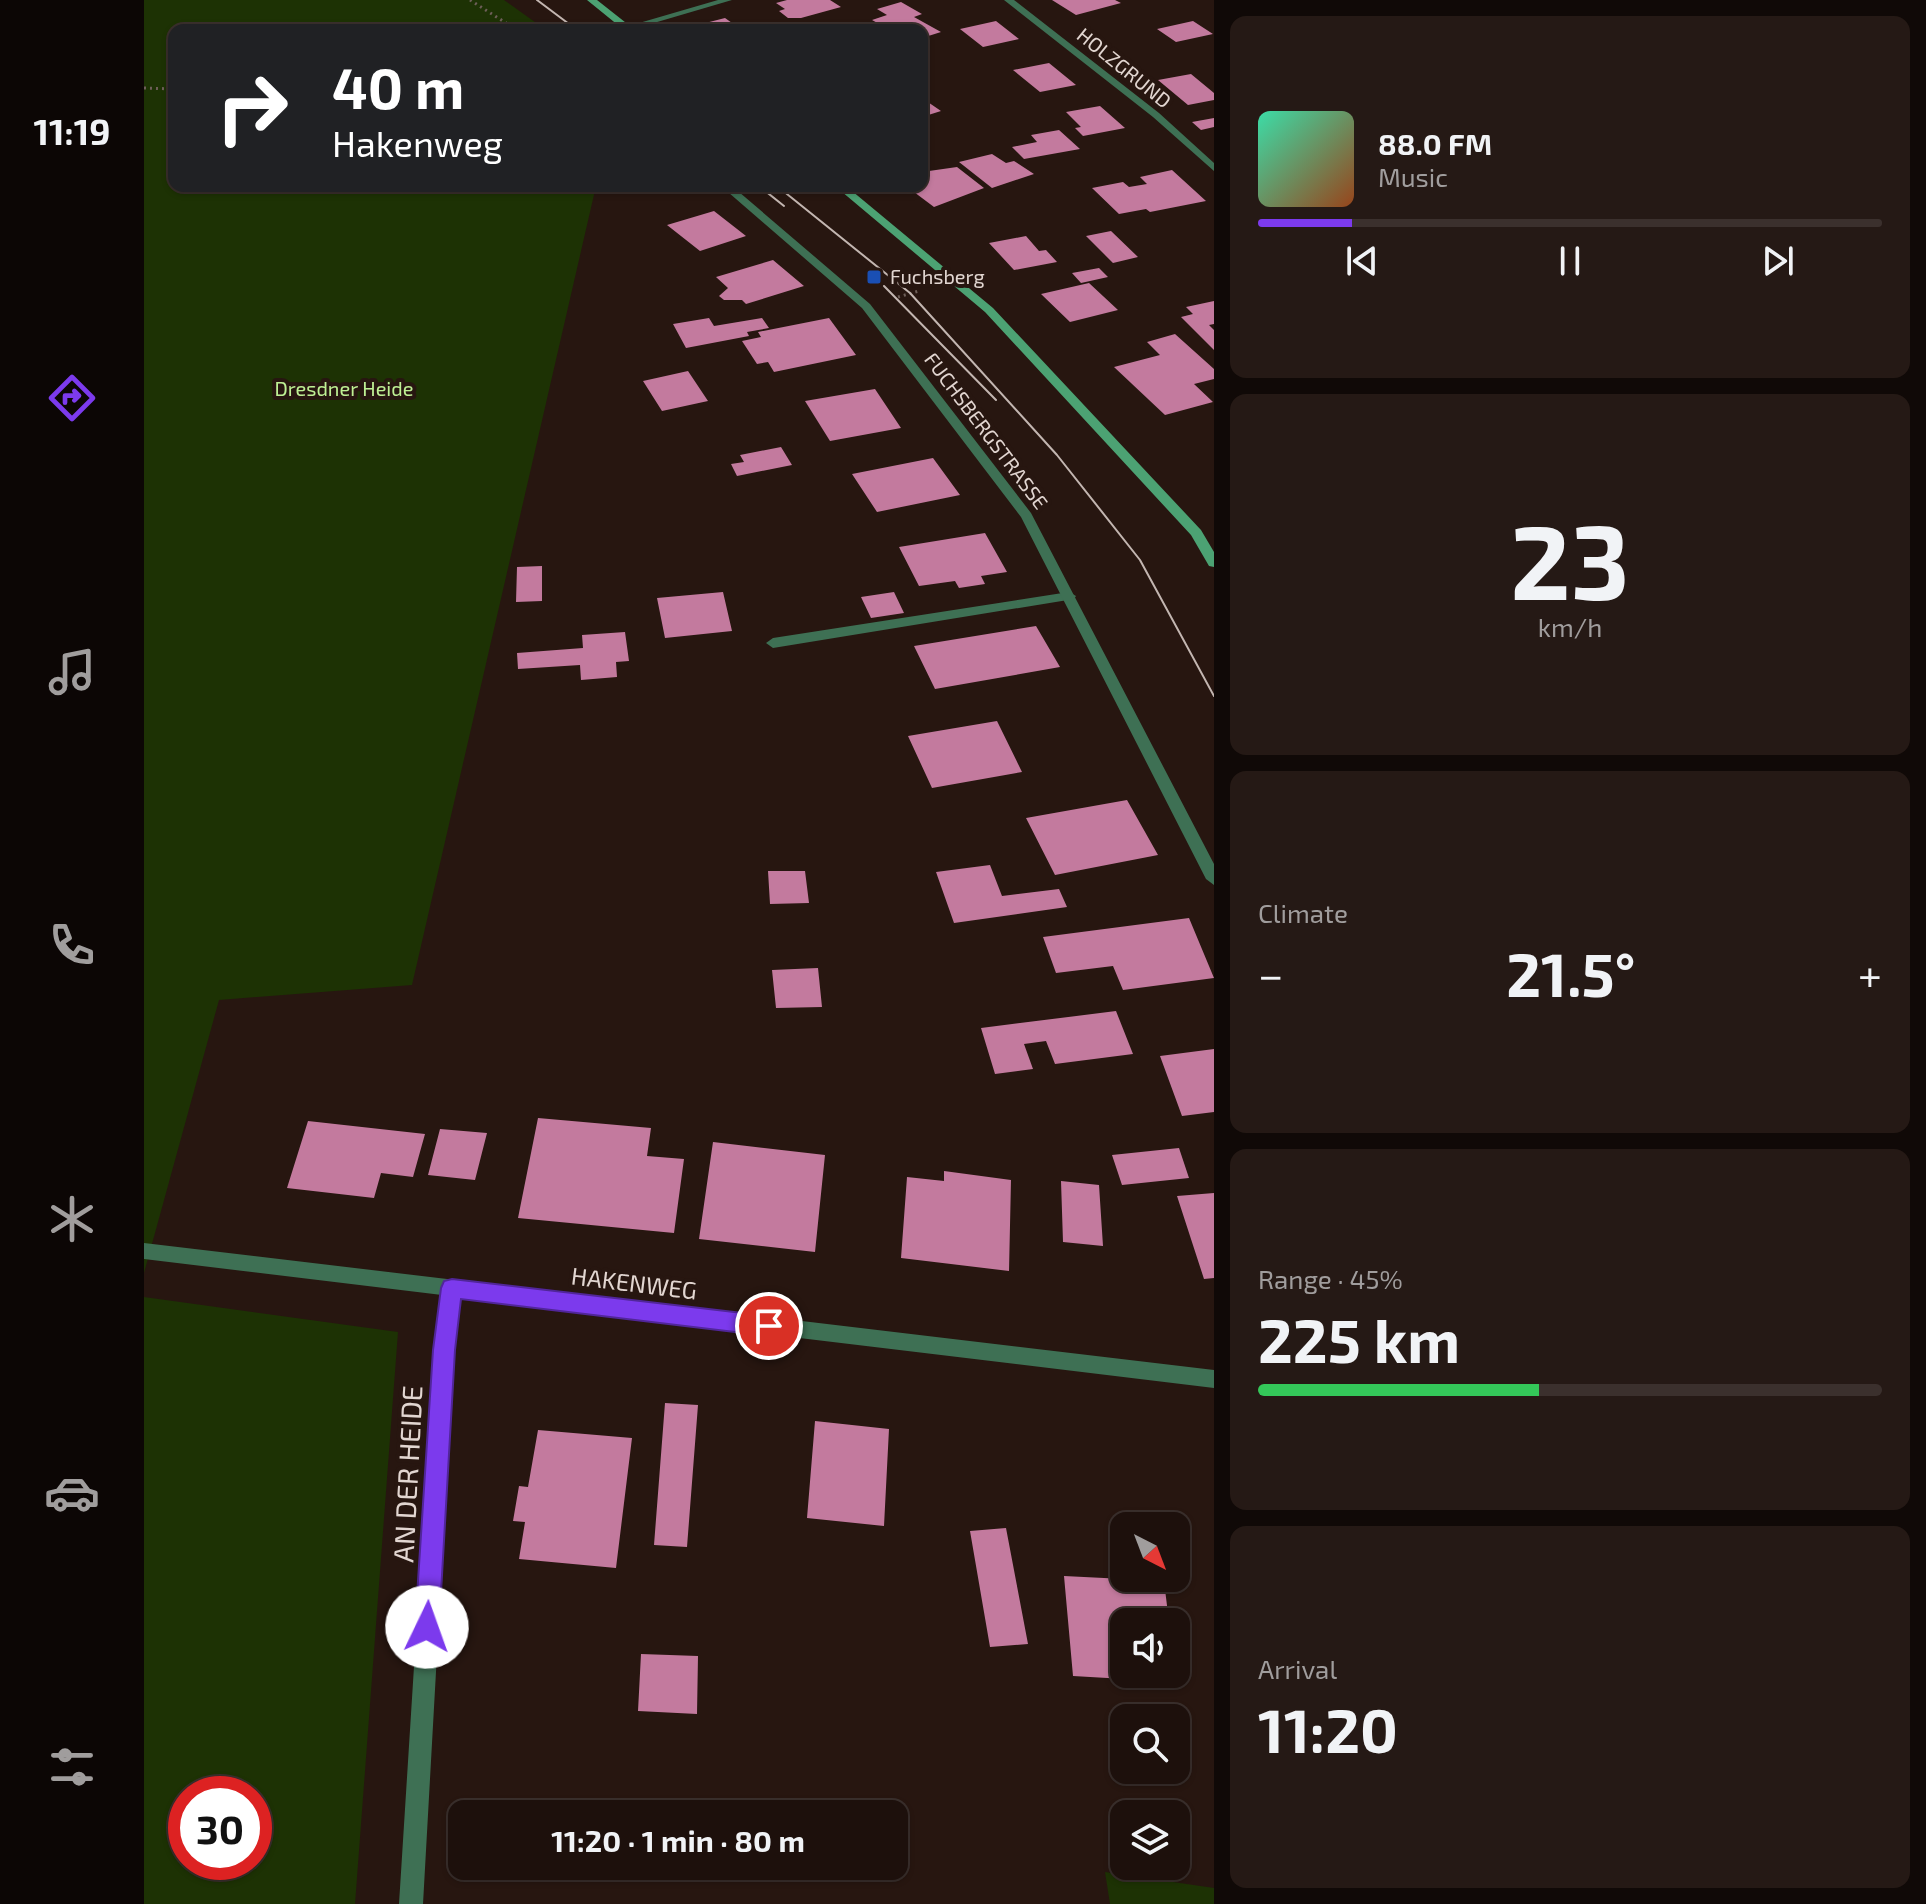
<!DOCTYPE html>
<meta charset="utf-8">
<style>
:root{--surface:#1d100c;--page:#251915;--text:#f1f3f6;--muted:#a09d9d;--line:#3b302d;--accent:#7c3aed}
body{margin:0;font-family:"Exo 2",sans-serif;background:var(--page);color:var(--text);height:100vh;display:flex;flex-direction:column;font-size:30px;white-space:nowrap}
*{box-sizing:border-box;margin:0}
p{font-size:26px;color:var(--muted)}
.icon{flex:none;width:44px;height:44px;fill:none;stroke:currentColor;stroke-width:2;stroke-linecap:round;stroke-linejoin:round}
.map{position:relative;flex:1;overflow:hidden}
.drawer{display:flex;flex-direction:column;gap:16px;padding:16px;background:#100907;width:712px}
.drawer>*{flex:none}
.guide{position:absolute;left:24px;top:24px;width:760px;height:168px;border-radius:16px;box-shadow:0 2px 6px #0004,0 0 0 2px var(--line);background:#202124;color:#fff;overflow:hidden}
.needle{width:52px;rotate:138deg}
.tools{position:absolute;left:966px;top:1512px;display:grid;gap:16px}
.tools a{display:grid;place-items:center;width:80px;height:80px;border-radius:16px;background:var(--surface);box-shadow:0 2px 6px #0004,0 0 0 2px var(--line);font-size:40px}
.speed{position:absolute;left:24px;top:1776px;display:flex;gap:16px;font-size:40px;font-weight:700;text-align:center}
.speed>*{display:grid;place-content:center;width:104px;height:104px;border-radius:50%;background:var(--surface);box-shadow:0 2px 6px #0004,0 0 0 2px var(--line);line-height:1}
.speed .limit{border:12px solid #d22;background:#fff;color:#111}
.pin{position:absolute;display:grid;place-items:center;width:68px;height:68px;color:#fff;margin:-34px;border:4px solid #fff;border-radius:50%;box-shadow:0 2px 8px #0007}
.me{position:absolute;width:88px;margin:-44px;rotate:3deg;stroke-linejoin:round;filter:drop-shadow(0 0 6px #0008)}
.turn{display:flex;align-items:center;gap:28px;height:168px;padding:0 32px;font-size:36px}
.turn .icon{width:104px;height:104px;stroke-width:2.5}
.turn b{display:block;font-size:56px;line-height:68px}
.big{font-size:60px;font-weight:700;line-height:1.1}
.drawer .tile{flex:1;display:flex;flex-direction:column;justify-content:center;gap:12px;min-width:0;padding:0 28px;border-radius:16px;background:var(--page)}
.drawer .dial{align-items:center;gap:0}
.dial b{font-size:104px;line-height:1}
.song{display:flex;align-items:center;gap:24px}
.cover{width:96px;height:96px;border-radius:12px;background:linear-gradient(135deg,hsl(160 70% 55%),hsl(20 70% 35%))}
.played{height:8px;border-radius:4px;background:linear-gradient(90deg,var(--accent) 15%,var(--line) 15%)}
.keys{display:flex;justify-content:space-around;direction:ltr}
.heat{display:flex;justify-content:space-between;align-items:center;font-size:44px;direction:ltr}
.charge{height:12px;border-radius:6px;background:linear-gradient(90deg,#34c759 45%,var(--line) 0)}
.trip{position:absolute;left:304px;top:1800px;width:460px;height:80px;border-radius:16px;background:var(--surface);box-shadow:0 2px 6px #0004,0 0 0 2px var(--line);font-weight:700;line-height:80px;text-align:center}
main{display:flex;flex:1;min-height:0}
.menu{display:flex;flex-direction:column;width:144px;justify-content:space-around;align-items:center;background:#0c0605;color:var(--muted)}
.menu .icon{width:56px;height:56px}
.menu .on{color:var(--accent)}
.menu b{font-size:36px;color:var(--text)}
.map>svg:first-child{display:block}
.green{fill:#1d3204;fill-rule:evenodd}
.building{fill:#c37a9e}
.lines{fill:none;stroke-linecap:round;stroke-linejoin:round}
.path{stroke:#6e5f59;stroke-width:3;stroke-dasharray:2 4;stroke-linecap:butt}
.service{fill:#3e7054;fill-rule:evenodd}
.minor{fill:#3e7054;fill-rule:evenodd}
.secondary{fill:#4ca273;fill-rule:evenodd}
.tram{stroke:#c3b6b1;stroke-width:2}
.route{fill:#7c3aed;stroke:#51269a;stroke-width:2}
.transit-dot{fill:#1a4fb4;stroke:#271610;stroke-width:3}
.labels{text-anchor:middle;stroke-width:8;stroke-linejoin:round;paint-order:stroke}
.far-street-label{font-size:20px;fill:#e2d6d1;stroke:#271610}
.far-poi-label{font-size:20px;fill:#e2d6d1;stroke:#271610;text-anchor:start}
.far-park-label{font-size:20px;fill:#bef094;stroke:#271610}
.street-label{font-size:24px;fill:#e2d6d1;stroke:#271610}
.near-street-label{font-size:28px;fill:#e2d6d1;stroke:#271610}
</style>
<main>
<nav class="menu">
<b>11:19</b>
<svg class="icon on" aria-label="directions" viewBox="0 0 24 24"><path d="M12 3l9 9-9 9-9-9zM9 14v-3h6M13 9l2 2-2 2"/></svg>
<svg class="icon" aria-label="music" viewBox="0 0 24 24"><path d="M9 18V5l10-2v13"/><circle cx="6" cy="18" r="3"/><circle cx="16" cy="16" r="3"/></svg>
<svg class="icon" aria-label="phone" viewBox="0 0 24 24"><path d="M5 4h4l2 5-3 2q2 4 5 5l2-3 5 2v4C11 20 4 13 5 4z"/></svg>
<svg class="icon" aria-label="climate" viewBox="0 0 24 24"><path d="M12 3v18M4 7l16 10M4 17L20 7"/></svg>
<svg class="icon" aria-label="car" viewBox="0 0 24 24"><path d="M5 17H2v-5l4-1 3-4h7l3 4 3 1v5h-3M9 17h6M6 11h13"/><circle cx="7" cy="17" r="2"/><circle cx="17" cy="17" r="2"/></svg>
<svg class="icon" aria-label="filters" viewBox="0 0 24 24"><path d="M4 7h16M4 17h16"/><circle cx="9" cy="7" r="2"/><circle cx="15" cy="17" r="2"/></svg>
</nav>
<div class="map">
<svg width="1070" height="1904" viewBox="0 0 1070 1904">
<rect width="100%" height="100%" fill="#271610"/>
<!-- green -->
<path class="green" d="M0 0H360L402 30H30V186H452L268 985 75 1000 0 1273Z
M0 1297 254 1332 211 1904H0ZM42 1794H110V1862H42Z
M961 1872 1070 1888V1904H966Z"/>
<!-- building -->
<path class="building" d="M643 0H686L697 7 657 18H644L635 11 641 9 632 3Z
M908 0H971L977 3 932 15Z
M757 2 778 14 770 17 797 32 778 38V30H746L728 20 743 15 733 9Z
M581 18 598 30H538V29Z
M852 21 875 39 839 47 816 29Z
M1049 21 1069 34 1032 42 1013 29Z
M905 63 932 85 896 92 869 70Z
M1047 74 1070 93V100L1044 105 1014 80Z
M778 98 797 111 778 117Z
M956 106 981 128 939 136 931 128 937 127 922 112Z
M1070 118V127L1057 130 1048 122Z
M915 130 936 149 880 159 868 147 893 142 887 135Z
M848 154 862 163 870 161 890 174 848 188 815 162Z
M778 166 785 171 813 167 840 188 790 207 762 186H778Z
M1028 170 1062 201 1006 212 1002 209 975 214 948 188 979 182 985 187 1003 184 996 177Z
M570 211 602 236 556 251 523 225Z
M967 231 994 257 969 263 942 236Z
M882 236 895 251 902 250 913 262 870 270 845 243Z
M629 260 660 286 602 304 598 300H580L575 296 584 288 572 277Z
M955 268 964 277 937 283 928 273Z
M945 283 974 310 926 322 897 294Z
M1070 301V324L1065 325 1070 330V350L1037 317 1049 314 1042 307Z
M565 318 570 326 618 318 625 328 603 332 605 336 542 348 529 324Z
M685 318 712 355 630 372 624 362 613 364 598 341 617 337 614 332Z
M1031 334 1070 369V379L1050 384 1069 402 1021 415 970 367 1016 355 1003 342Z
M544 371 564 401 518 411 499 381Z
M731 389 757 428 686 441 661 401Z
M637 447 648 465 593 476 587 464 600 462 596 455Z
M789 458 816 495 733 512 708 474Z
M841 533 863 572 837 576 841 584 815 588 811 581 775 586 755 547Z
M398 566V601L372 602 373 567Z
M579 592 588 631 521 638 513 598Z
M750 592 760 613 727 618 717 597Z
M892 626 916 667 791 689 770 646Z
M481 632 485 661 472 662 473 677 437 680 436 665 374 669 373 653 439 648 438 635Z
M853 721 878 772 788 788 764 736Z
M983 800 1014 855 911 875 882 818Z
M846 865 858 896 915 889 923 907 810 923 792 872Z
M624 871H661L665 903 626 904Z
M1045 918 1070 978 979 990 969 966 912 973 899 937Z
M674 968 678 1007 632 1008 628 970Z
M972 1011 989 1054 911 1064 902 1041 880 1044 889 1069 851 1074 837 1028Z
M1070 1049V1112L1038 1116 1016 1056Z
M394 1118 507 1128 503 1156 540 1159 530 1233 374 1218Z
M164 1121 281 1134 269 1177 237 1173 230 1198 143 1188Z
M296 1129 343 1133 331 1180 284 1175Z
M569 1142 681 1155 671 1252 555 1239Z
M1035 1148 1045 1178 978 1185 968 1155Z
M800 1171 867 1180 865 1271 757 1258 763 1177 800 1181Z
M917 1181 955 1185 959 1246 919 1242Z
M1070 1193V1278L1060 1279 1033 1196Z
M521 1403 554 1405 543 1547 510 1545Z
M671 1421 745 1429 740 1526 663 1518Z
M394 1430 488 1438 472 1568 375 1559 381 1522 369 1521 375 1486 384 1487Z
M862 1528 884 1644 846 1647 826 1531Z
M920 1576 1020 1581 1025 1622H980V1674H1031L1032 1682 929 1676Z
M497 1654 554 1656 553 1714 494 1711Z"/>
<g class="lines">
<!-- path -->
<path class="path" d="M326 0 373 30
M0 88 30 89
M754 297 775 291"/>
<!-- service -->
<path class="service" d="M925 592 932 596 930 599 629 648 622 643 629 638Z"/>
<!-- minor -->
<path class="minor" d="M574 0H588L486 30 478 28Z
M860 0H870L1015 113 1070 163V171L1009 117Z
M577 186H588L726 304 887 513 1070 864V885L1062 879 877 517 718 308Z
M0 1243 1070 1370V1388L316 1297 310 1350 279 1904H255L290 1350 298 1295 0 1259Z"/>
<!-- secondary -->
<path class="secondary" d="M443 0H453L491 30H480Z
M691 186H702L849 308 1057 530 1070 552V567L1065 566 1047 535 841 312Z"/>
<!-- tram -->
<path class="tram" d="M393 0 433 30
M615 186 640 206
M633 186 766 293 913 455 996 560 1070 696
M740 286 852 400"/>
</g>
<!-- route -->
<path class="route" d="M308 1279 625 1316 633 1319 636 1326 633 1333 625 1336 317 1299 311 1350 295 1627 292 1635 283 1639 275 1635 271 1627 289 1350 297 1288 300 1281Z"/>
<!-- markers -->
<rect class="transit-dot" x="722" y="269" width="16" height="16" rx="4"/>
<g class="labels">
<!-- far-street labels -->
<g class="far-street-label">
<text transform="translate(980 68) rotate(39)" y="7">HOLZGRUND</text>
<text transform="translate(842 431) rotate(53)" y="7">FUCHSBERGSTRASSE</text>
</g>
<!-- far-poi labels -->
<g class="far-poi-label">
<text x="746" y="284">Fuchsberg</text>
</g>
<!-- far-park labels -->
<g class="far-park-label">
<text x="200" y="396">Dresdner Heide</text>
</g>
<!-- street labels -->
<g class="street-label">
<text transform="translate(490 1284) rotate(7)" y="8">HAKENWEG</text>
</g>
<!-- near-street labels -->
<g class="near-street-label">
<text transform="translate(264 1474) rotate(-87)" y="10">AN DER HEIDE</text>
</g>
</g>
</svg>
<div class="tools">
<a><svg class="needle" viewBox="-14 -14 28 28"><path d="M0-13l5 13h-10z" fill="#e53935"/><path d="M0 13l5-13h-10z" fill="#a09d9d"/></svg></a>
<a><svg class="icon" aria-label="sound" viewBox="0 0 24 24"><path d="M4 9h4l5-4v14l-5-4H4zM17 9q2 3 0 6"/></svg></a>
<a><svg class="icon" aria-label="search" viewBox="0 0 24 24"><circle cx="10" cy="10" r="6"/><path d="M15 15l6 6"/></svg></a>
<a><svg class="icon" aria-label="layers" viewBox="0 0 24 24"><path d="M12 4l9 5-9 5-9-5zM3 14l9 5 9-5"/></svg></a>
</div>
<div class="speed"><div class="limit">30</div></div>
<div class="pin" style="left:625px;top:1326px;background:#d93025"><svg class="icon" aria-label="arrive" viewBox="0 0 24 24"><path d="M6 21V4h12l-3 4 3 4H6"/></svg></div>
<svg class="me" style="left:283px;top:1627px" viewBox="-20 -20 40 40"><circle r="19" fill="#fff"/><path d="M0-13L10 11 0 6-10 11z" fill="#7c3aed"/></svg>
<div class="trip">11:20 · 1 min · 80 m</div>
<div class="guide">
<div class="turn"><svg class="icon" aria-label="right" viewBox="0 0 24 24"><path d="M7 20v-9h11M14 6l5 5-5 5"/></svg><div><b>40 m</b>Hakenweg</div></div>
</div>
</div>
<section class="drawer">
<div class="tile">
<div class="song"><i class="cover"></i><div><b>88.0 FM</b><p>Music</p></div></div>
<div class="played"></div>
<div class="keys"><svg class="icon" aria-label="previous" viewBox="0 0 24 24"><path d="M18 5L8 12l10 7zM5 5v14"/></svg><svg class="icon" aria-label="pause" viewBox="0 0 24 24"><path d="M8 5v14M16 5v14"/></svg><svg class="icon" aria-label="next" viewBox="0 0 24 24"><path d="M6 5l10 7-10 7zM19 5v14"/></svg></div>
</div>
<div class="tile dial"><b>23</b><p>km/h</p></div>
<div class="tile"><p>Climate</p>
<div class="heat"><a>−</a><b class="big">21.5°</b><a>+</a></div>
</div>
<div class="tile"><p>Range · 45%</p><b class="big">225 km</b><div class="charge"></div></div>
<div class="tile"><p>Arrival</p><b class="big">11:20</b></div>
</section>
</main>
